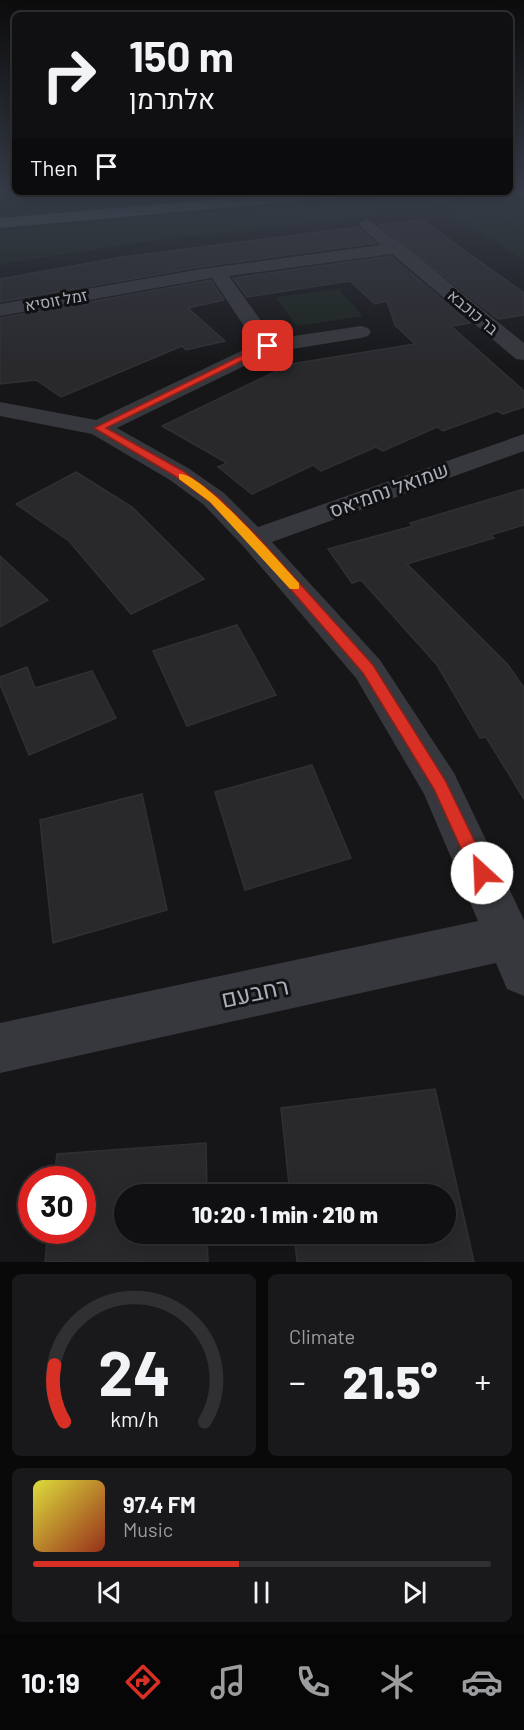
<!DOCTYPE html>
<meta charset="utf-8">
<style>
:root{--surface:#101012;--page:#19191b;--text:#f1f3f6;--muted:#9c9d9f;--line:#303032;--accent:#d93025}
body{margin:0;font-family:Barlow,Heebo,sans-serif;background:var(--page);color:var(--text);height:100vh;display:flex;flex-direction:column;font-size:22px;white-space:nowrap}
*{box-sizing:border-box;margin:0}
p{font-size:20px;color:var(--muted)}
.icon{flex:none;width:33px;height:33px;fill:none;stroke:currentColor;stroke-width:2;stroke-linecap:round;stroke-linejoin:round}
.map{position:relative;height:1262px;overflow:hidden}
.side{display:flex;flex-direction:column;gap:12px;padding:12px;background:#09090a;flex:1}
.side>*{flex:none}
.banner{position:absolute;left:12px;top:12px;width:501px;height:183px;border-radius:9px;box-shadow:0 3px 15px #0003,0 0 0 2px var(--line);background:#101012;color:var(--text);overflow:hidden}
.speed{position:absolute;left:18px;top:1166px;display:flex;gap:12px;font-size:30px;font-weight:700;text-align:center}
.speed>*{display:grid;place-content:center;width:78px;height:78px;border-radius:50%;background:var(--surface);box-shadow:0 3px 15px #0003,0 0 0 2px var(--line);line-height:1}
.speed .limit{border:9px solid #d22;background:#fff;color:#111}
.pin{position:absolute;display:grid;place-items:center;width:51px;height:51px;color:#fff;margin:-26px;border-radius:12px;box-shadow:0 3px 9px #0006}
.me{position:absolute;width:66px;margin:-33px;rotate:335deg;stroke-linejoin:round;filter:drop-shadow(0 0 4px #0008)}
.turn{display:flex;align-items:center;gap:21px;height:126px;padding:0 18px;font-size:27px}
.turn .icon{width:78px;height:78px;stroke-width:2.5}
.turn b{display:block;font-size:42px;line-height:51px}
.then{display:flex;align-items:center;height:57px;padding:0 18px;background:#0003;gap:12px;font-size:22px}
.big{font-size:45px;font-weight:800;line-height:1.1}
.side .card{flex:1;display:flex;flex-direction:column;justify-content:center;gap:9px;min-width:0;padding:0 21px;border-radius:9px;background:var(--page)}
.side .dial{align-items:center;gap:0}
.dial svg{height:156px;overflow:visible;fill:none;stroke:var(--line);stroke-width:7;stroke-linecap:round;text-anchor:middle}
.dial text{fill:var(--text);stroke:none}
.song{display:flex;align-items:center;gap:18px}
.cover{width:72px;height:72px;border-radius:9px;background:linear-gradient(135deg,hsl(60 70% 55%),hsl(10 70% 35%))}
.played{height:6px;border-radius:3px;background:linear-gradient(90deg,var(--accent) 45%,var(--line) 45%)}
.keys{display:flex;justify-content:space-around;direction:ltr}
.heat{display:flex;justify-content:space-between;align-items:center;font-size:33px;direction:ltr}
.side .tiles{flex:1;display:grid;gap:12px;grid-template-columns:1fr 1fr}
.card:last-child{grid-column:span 2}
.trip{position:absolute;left:114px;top:1184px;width:342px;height:60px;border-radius:30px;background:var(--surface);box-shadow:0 3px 15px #0003,0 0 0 2px var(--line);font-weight:800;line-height:60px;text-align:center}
.tabs{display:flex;height:96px;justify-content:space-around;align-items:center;background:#060607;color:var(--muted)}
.tabs .icon{width:42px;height:42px}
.tabs .active{color:var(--accent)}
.tabs b{font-size:27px;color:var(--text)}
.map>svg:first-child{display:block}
.green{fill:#1c231d}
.building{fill:#29292c;stroke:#303034;stroke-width:1.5}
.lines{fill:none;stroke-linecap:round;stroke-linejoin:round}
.path{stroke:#3d3f44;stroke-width:1.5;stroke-dasharray:1.5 2;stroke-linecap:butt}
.street{fill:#37383d;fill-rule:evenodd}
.secondary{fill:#45474d;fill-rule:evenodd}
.route{fill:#d93025;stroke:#8d1f18;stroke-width:1.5}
.slow{fill:#f59e0b}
.labels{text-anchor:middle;stroke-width:6;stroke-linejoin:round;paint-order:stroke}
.far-street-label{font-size:16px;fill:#a8adb8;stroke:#111113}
.street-label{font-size:20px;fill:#a8adb8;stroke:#111113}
.near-street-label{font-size:24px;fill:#a8adb8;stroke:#111113}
</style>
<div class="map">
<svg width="524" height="1262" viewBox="0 0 524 1262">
<rect width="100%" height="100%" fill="#161618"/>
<!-- green -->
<path class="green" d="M499 192H524V261L447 211 429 210 165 239 0 264V231L436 193 468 201Z
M339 289 363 316 297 326 275 297Z"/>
<!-- building -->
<path class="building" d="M422 220 524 293V315L498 319 379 225Z
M358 227 376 243 201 267 0 302V279L122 257Z
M391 256 470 323 451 326 524 391V407L503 414 497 411 443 431 437 427 383 451 376 447 321 471 313 465 252 494 218 467 227 463 162 426 291 364 415 344 395 325 387 301 375 304 350 281 247 297 233 278Z
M211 280 224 300 188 308 225 341 186 350 182 346 61 397 36 380 0 384V318Z
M76 472 132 507 204 579 131 614 69 541 16 504Z
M524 489V525L490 535 494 538 407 564 508 665 524 688V799L486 737 480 738 437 665 361 580 352 583 328 549 413 526 410 523Z
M0 556 48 600 0 627Z
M237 625 276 695 187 726 153 651Z
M27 667 35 688 92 671 116 718 29 755 0 684V677Z
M312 765 351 858 245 890 215 792Z
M142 794 167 910 53 943 40 820Z
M435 1089 474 1262H297L294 1233H446V1194H290L281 1108Z
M206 1143 207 1194H124V1233H207L208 1262H45L48 1230H82V1179H54L57 1154Z"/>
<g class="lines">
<!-- path -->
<path class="path" d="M501 199 497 204 498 211 524 230
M377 206 524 196"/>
<!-- street -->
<path class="street" d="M366 219 402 244 524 343V360L516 359 392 254 229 276 274 339 361 326 368 328 371 332 368 336 361 338 273 352 117 428 188 468 224 493 258 527 524 434V451L272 542 380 660 454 773 524 920V996L507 989 496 963 0 1073V1023L478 921 424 794 356 678 243 546 204 505 170 480 92 434 0 416V402L96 420 256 344 212 278 0 316V304L201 269 381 245 358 224Z"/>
<!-- secondary -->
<path class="secondary" d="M304 192H362L355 196 0 228V218Z"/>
</g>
<!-- sky -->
<linearGradient id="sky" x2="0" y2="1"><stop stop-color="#0c0c0d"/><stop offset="0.52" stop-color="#363c48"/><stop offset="1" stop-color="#363c48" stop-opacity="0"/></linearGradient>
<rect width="524" height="369" fill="url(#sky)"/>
<!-- route -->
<path class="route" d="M265 344 272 346 106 428 183 471 218 497 257 536 373 665 445 780 490 873 488 879 482 882 475 879 434 789 363 673 249 541 210 502 175 476 94 428Z"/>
<!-- slow -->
<path class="slow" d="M179 474C200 470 281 564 299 583V589H290L210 502 179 479Z"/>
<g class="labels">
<!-- far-street labels -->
<g class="far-street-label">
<text transform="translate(56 300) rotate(-10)" y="6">זמל זוסיא</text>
<text transform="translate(473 312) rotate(40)" y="6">בר כוכבא</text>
</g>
<!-- street labels -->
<g class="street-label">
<text transform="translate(389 490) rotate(-20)" y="7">שמואל נחמיאס</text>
</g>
<!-- near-street labels -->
<g class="near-street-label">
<text transform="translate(255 993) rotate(-12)" y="8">רחבעם</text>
</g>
</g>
</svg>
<div class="speed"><div class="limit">30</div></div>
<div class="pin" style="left:268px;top:346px;background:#d93025"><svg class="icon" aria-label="arrive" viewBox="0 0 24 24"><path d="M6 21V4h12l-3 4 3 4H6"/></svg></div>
<svg class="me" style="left:482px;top:873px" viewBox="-20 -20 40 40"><circle r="19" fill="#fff"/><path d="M0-13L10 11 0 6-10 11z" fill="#d93025"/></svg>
<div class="trip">10:20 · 1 min · 210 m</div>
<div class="banner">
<div class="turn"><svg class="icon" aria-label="right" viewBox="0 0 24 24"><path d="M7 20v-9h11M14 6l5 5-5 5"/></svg><div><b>150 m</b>אלתרמן</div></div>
<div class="then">Then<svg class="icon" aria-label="arrive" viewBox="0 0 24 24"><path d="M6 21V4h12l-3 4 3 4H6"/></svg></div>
</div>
</div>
<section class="side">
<div class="tiles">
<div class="card dial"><svg viewBox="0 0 100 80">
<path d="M14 69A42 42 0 1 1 86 69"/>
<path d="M14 69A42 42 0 0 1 9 40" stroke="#d93025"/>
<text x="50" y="56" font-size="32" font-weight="700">24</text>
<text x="50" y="72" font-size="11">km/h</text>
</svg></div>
<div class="card"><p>Climate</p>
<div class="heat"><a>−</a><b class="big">21.5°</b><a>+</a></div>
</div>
<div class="card">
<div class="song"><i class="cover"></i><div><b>97.4 FM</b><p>Music</p></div></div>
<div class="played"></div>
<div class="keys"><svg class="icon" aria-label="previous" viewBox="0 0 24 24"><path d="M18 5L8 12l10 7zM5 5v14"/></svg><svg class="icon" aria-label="pause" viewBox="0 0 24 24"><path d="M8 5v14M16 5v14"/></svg><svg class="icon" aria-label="next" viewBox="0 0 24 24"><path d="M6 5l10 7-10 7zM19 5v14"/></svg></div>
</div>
</div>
</section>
<nav class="tabs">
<b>10:19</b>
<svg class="icon active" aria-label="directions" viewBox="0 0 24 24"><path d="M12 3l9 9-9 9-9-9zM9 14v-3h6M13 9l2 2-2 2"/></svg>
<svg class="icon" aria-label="music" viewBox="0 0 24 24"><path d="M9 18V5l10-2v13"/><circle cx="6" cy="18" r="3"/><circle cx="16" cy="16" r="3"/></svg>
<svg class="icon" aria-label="phone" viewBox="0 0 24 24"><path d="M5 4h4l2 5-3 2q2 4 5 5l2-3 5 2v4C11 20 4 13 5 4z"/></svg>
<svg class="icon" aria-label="climate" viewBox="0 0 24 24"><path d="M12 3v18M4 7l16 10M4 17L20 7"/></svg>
<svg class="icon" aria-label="car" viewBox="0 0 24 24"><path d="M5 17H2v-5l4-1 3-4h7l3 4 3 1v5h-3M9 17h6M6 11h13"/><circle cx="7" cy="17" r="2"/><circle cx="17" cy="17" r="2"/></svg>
</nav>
